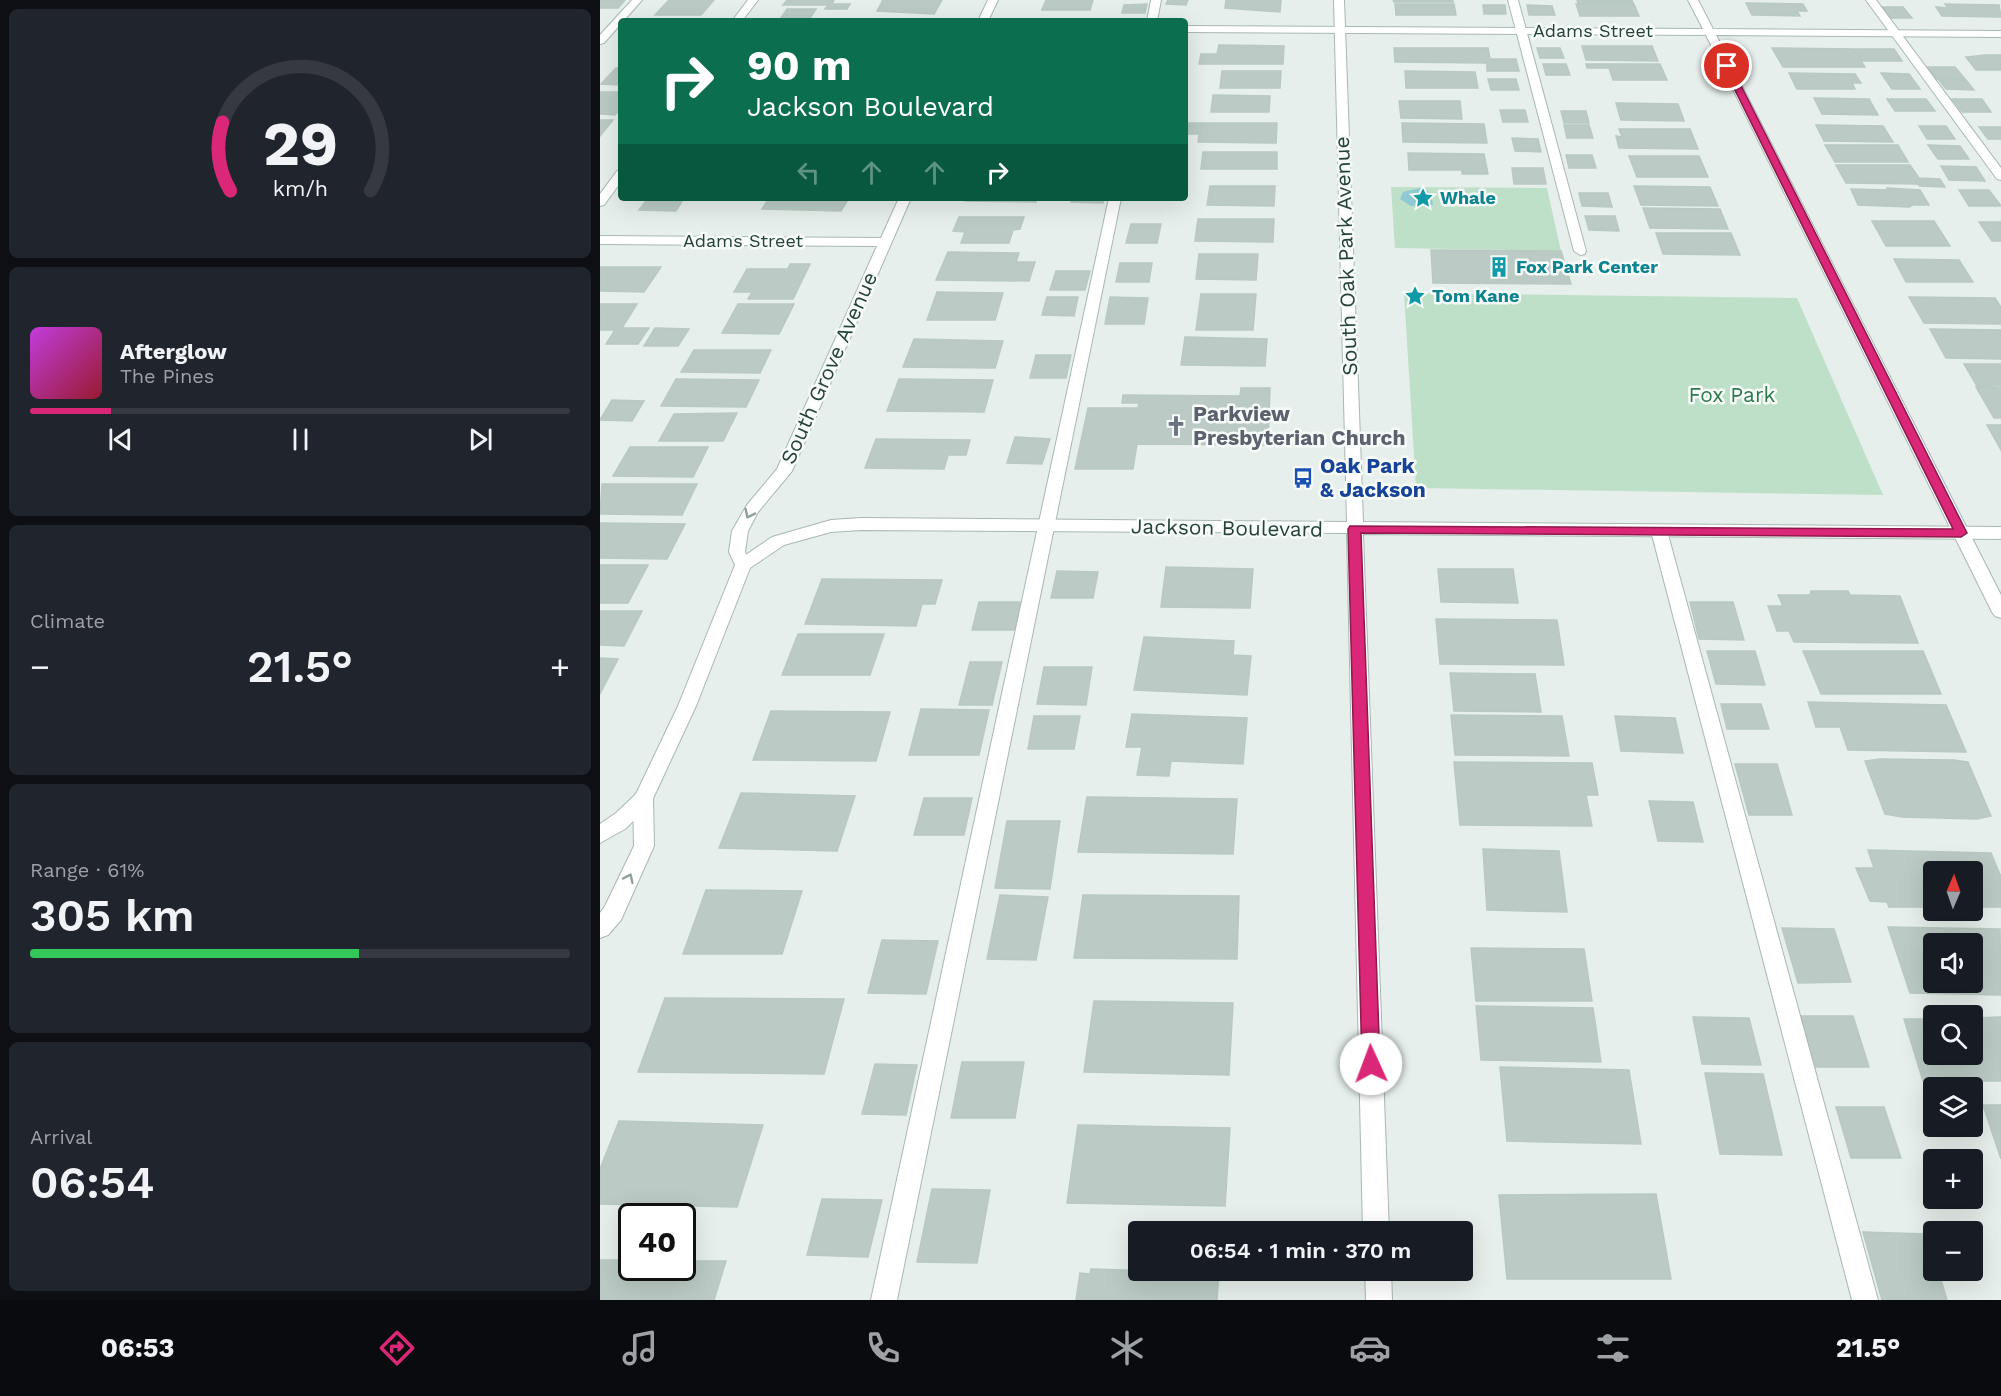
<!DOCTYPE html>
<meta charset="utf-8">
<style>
:root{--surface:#171b24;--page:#20242c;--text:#f1f3f6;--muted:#9ea1a6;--line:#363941;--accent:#db2777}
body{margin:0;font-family:"Work Sans",sans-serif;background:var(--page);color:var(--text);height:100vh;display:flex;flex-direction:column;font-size:22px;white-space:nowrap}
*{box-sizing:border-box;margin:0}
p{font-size:20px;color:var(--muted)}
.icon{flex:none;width:33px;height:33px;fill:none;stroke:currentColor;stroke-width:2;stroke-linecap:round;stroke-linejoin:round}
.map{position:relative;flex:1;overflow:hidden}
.panel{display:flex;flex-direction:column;gap:9px;padding:9px;background:#0d0f14;width:600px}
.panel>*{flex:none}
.hud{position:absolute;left:18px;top:18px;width:570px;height:183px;border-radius:6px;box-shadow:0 6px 24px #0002;background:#0b6e4f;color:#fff;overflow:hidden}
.needle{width:39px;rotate:2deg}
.tools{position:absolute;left:1323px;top:861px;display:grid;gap:12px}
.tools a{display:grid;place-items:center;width:60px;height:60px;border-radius:6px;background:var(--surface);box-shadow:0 6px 24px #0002;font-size:30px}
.speed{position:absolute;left:18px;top:1203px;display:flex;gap:12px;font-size:30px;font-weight:700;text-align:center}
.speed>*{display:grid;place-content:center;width:78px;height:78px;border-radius:50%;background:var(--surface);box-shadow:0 6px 24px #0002;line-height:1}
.speed .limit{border:3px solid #111;border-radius:9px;background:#fff;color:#111}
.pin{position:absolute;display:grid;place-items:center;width:51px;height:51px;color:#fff;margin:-26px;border:3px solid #fff;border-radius:50%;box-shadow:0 2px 6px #0007}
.me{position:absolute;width:66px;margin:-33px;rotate:358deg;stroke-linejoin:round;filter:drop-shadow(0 0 4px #0008)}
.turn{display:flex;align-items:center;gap:21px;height:126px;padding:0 30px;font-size:27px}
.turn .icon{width:78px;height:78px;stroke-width:2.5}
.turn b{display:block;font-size:42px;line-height:51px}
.lanes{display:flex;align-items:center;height:57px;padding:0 30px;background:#0003;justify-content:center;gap:30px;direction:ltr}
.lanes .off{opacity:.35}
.big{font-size:45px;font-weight:600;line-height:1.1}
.panel .tile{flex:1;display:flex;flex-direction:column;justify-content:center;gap:9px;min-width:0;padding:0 21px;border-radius:9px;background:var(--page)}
.panel .dial{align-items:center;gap:0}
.dial svg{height:156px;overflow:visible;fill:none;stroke:var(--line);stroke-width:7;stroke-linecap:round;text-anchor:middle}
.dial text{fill:var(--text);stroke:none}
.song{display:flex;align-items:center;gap:18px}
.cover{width:72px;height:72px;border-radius:9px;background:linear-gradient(135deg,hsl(290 70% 55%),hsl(350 70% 35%))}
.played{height:6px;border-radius:3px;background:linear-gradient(90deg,var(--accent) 15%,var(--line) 15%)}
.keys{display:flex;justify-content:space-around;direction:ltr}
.heat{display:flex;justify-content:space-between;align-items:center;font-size:33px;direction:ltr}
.charge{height:9px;border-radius:4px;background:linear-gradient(90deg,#34c759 61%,var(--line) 0)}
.trip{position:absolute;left:528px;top:1221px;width:345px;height:60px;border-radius:6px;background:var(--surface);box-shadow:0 6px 24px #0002;font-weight:600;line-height:60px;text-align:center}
.menu{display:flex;height:96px;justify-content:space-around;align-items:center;background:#090b0e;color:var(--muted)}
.menu .icon{width:42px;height:42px}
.menu .current{color:var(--accent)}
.menu b{font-size:27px;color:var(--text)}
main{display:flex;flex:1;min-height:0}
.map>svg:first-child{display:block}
.green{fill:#bfe0c8}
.water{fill:#8ec9d4}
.building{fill:#bbcac4;stroke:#b8c9c2;stroke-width:1.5;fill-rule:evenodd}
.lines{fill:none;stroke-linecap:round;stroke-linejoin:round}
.service-casing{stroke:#a8b8b2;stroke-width:2}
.minor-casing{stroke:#a8b8b2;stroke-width:2}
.tertiary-casing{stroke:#a8b8b2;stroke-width:2}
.service{fill:#fff;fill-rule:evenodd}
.minor{fill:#fff;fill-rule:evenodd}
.tertiary{fill:#fff;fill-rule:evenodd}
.oneway{stroke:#92a09c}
.route{fill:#db2777;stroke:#8e194d;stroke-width:1.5}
.labels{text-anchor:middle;stroke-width:5;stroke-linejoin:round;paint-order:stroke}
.far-street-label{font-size:18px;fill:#24423a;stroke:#f7fbf9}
.far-culture-label{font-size:18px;font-weight:bold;fill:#0d838f;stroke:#f7fbf9;text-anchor:start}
.street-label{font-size:21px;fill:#24423a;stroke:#f7fbf9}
.park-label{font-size:21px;fill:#2d7a4b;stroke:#f7fbf9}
.worship-label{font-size:21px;font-weight:bold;fill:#5b616d;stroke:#f7fbf9;text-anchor:start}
.transit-label{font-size:21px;font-weight:bold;fill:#164399;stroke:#f7fbf9;text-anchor:start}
</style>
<main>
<section class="panel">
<div class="tile dial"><svg viewBox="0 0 100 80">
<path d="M14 69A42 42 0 1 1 86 69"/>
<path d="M14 69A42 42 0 0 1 10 34" stroke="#db2777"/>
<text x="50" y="56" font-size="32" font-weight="700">29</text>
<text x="50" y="72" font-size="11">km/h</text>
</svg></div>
<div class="tile">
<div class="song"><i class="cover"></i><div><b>Afterglow</b><p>The Pines</p></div></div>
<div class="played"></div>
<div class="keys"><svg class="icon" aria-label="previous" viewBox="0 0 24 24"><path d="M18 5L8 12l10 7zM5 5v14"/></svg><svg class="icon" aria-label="pause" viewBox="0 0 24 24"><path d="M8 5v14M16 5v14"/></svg><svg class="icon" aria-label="next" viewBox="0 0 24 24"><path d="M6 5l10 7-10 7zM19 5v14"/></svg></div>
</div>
<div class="tile"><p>Climate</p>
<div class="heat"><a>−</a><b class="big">21.5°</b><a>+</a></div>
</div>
<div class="tile"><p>Range · 61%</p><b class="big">305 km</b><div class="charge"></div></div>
<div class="tile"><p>Arrival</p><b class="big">06:54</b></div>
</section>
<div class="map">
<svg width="1401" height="1300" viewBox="0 0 1401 1300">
<rect width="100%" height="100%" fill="#e6efeb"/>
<!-- green -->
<path class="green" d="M791 187 947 188 961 251 795 248Z
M804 293 1197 298 1283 495 816 488Z"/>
<!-- water -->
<path class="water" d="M820 188 831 193 833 205 811 206 800 199 803 192Z"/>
<!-- building -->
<path class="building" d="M0 0H25L18 8H0Z
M69 0H114L101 15H55Z
M187 0H234L232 4H250L247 9H225L228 5H183Z
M283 0H342L334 14 277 11Z
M446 0H493L490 10H442Z
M568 0H588L586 5 566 4Z
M626 0H681L680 12 625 8Z
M793 0H853V2H794Z
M977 0H1032L1033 3H978Z
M1146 3 1203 4 1207 11H1197L1200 16 1152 15Z
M547 4 545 13H522L524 5Z
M795 4H854L856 15H796Z
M976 4H1034L1039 16H980Z
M1345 4 1399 5 1401 17 1342 16 1336 7 1348 8Z
M883 5H905L906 14H884Z
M927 5 952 6 955 15H929Z
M1280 7H1303L1312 18H1288Z
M187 9H216L208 21H179Z
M619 45 684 46 683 64H599L601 54H617Z
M982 46H1052L1058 61 986 60Z
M794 48H888L890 59H916L919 71H887V63L795 62Z
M937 48H960L964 58H940Z
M1172 48 1253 49 1265 67H1183Z
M1254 49H1294L1302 61H1262Z
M1385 55H1401V70H1376L1366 57Z
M943 64H966L970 75H946Z
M986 64H1060L1067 80H1013L1009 68H987Z
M1327 67H1355L1365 79H1336Z
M16 68H21V85L1 84Z
M622 71H681L680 88H620Z
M805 71 875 72 878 88H806Z
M1189 73 1255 74 1261 83H1252L1255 89H1197Z
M1281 73 1309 74 1320 89H1292Z
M888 79H916L919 90H891Z
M1339 80H1366L1374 90 1346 89Z
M0 92H21V108L15 115 0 114Z
M613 95 670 96 669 112H611Z
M1214 98 1269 99 1278 115 1222 114Z
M1287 99H1326L1335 111H1295Z
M1352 99H1382L1391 112H1362Z
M799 101H860L862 119 801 118Z
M1016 103 1078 104 1084 121 1021 120Z
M900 110H925L928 122H903Z
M961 111H986L989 123H964Z
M0 120H13L0 136Z
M588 123H677L676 143 598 142 599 134H587Z
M802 123 884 124 887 143 803 142Z
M964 125H989L993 138H967Z
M1216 125 1283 126 1293 142 1224 141Z
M1319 126H1346L1355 139H1327Z
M1379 127H1401V139H1388Z
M1019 129H1090L1098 149 1019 148 1016 136 1022 137Z
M912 138 938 139 941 152 915 151Z
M1225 145H1298L1308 162H1235Z
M1328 145 1360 146 1369 159H1338Z
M603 152H677V169H601Z
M808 153 884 154 888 174H862V170H809Z
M966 155H992L996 168H969Z
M1029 156H1099L1108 177H1037Z
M1236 165H1310L1319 178 1340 179 1345 187 1320 186 1317 184 1246 183Z
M1341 166 1376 167 1385 181 1349 180Z
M912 168H943L946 184H914Z
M610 186H675L674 206 607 205Z
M1034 186 1110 187 1118 206 1041 205Z
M1287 188 1320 190 1329 205H1313L1309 207 1258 205 1251 189 1288 190Z
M1359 190H1389L1401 206H1369Z
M979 193H1008L1012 207 982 206Z
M48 198H84L76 211 39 210Z
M169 198H249L241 211 162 209Z
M366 198H437L436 202 365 201Z
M473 198H504L503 203 471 202Z
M1043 208 1120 209 1128 229 1050 228Z
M985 216H1015L1019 231 989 230Z
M359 217H424L420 229 413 230 409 243H361L365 232 353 231Z
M598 219H674L673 242 595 241Z
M1272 221H1334L1350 246H1286Z
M1379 222H1401V241H1392Z
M531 224H561L557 243H526Z
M1056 233H1131L1140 255 1063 254Z
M831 250 961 251 971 284 833 283Z
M348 252 419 253 416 262H435L429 281 336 280Z
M599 254H658L656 280 596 279Z
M1294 259 1359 260 1373 282H1306Z
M520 263H552L549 282H516Z
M190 264H210L193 299H148L152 292H134L147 269H188Z
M0 267H61L44 292 0 291Z
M456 271H490L485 290H450Z
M337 292 403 293 395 320H327Z
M601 294H656L653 330H596Z
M447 297H478L474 316 442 315Z
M510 297 548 298 544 324H505Z
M1309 297 1395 298 1401 307V324L1324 323Z
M0 304H37L22 328H49L38 344H6L15 330H0Z
M138 304H194L179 334 122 333Z
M55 328 89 329 78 346H44Z
M1330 329 1401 330V359L1346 358Z
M585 337 667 339 665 366 581 365Z
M314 339 403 341 395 368 303 367Z
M94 350H171L160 373 81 372Z
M436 355H471L466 378H430Z
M1364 364H1401V386H1377Z
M76 379 159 380 146 407 61 406Z
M299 379 393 380 384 412 287 411Z
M1376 387 1401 388V418H1394Z
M641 388H670L668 445 537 444 533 469H475L488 408H538L539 403H522L523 395 640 396Z
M12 400 44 401 32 421 0 420Z
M137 413 123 441H59L74 414Z
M1387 425H1401V450Z
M415 437 450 439 442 464 407 463Z
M276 439 370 440 366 455H348L344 469 265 468Z
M30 447H108L93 477 13 476Z
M2 484H97L82 515 0 514Z
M0 523 85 524 67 559 0 558Z
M0 565H48L28 603H0Z
M566 567 653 569 650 608 561 607Z
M838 569H913L918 603 841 602Z
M457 571 498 572 493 598H451Z
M222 579 342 580 335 604H322L316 626 205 624Z
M1211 591H1248L1250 595 1300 596 1318 643 1194 642 1189 631H1177L1168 606H1183L1178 595H1210Z
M379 602H422L416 630H372Z
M1090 602H1133L1144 640 1099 639Z
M0 611H42L24 646 0 645Z
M836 619 957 620 964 665 840 664Z
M198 634H284L270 675H182Z
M544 637 634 641 633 655 651 656 647 695 534 690Z
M1107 651H1155L1165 685 1116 684Z
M1203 651H1323L1341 694H1221Z
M0 658 18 659 0 694Z
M370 662H402L392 705H359Z
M444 667H492L486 705 437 704Z
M850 673 935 674 941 712 854 711Z
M1208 702 1346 705 1366 752 1248 750 1240 727H1216Z
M1121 704H1161L1169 729H1127Z
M321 709 389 710 379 755H309Z
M171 711 290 712 276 761 153 760Z
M532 714 647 718 643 764 571 761 569 776 537 775 542 747H526Z
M851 715 962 716 969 756 855 755Z
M434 716H480L474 749H428Z
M1015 716 1075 718 1083 753 1021 751Z
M1280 759 1354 760 1368 762 1391 816 1377 819 1302 817 1285 814 1265 761Z
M854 762 992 763 998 795H986L992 826 860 825Z
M1135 764H1177L1192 815H1149Z
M141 793 255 796 237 851 119 848Z
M487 797 637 799 633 854 478 852Z
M324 798H372L364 835H314Z
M1049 801 1093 802 1103 842 1058 841Z
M407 821H460L450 889 395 888Z
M883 849 959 851 967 912 887 910Z
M1268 850 1391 853 1401 877V907H1372V872H1334V907H1289L1287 902 1270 901 1256 868H1274Z
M106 890 202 891 182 954H83Z
M400 895 448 897 436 960 387 959Z
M483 895 639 896 637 959 474 958Z
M1288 927 1400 929 1401 995 1310 993ZM1334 944H1372V982H1334Z
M1182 928 1234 929 1251 982 1198 983Z
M282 940 338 941 326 994 268 993Z
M871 948 984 949 992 1001H876Z
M65 998 244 999 224 1074 38 1072Z
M494 1001 633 1003 629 1075 484 1072Z
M876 1006 993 1008 1001 1062 881 1060Z
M1200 1016H1253L1269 1067H1214Z
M1093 1017 1149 1018 1161 1065 1102 1064Z
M1401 1017V1081H1323L1304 1019H1334V1054H1372V1018Z
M362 1062H424L415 1118H351Z
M275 1064 317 1065 306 1115 262 1114Z
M900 1067 1029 1070 1041 1144 907 1141Z
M1105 1073 1163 1074 1182 1155 1120 1154Z
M1383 1105H1401V1159Z
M1236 1107H1284L1301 1158H1251Z
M19 1121 163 1125 137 1207 0 1204V1169Z
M478 1125 630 1128 625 1206 467 1203Z
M332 1189 390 1190 377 1263 317 1262Z
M1056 1194 1071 1279H907L899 1195Z
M222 1199 282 1200 268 1257 207 1255Z
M1263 1232 1327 1234 1334 1254V1270H1338L1347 1300H1282Z
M0 1260H32V1268H82V1261H126L114 1300H0Z
M491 1269 619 1273 617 1300H476L480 1273 490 1274Z"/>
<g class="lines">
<!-- service casing -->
<g class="service-casing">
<path id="service" d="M32 0H42L4 43 0 44V35Z
M551 0H561L557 21H547Z
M908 0H918L986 251 985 254 980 255 974 251Z
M1266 0H1276L1401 168V180L1397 179Z
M509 198H521L297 1300H271Z
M1059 525 1065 527 1067 531 1278 1300H1252L1051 531 1053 527Z"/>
</g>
<!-- minor casing -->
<g class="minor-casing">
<path id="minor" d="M148 0H158L142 21H132Z
M388 0H398L388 21H378Z
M1088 0H1098L1113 29 1401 31V37L1116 35 1401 595V618L1395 616 1392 612 1106 35 585 32V26L1103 29Z
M21 170V182L4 205 0 206V194L17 171Z
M299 198H311L192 471 158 512 148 531 145 552 151 565 149 569H137L129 552 132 531 147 505 177 469 277 246 0 244V236L281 238Z
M43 791 50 793 53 799 54 846 21 920 8 935 0 938V913L5 906 34 846 33 799 36 793Z"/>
</g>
<!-- tertiary casing -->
<g class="tertiary-casing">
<path id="tertiary" d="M734 0H744L763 522 1401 527V539L763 534 789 1232H763L747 533 261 530 231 532 184 545 150 568 96 706 50 805 25 829 0 843V824L16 813 36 794 78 706 135 565 137 561 172 537 231 520 261 518 747 522Z
M765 1270H791L792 1300H766Z"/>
</g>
<!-- service -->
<use href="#service" class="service"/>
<!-- minor -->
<use href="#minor" class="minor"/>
<!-- tertiary -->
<use href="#tertiary" class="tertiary"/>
</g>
<!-- one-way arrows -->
<defs><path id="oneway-chevron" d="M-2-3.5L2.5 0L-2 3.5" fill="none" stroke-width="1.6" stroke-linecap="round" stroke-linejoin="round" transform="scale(1.5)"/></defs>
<g class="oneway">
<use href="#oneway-chevron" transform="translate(149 514) rotate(116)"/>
<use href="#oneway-chevron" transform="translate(29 878) rotate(-65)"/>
</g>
<!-- route -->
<path class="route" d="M1127 64 1131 66 1367 533 1361 537 761 533 780 1064 777 1070 771 1073 765 1070 762 1064 748 529 750 526 1353 529 1123 66Z"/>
<!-- icons -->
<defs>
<g id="sight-bare" transform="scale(1.62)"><path d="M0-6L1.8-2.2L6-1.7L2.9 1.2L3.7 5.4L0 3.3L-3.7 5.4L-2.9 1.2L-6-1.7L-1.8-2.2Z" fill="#0f9aa8" stroke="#f7fbf9" stroke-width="2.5" paint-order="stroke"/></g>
<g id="building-bare" transform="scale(1.62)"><path d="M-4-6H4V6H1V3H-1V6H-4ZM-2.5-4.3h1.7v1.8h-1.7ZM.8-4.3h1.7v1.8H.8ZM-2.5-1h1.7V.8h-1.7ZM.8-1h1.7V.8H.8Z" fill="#0f9aa8" stroke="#f7fbf9" stroke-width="2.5" paint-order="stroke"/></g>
<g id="church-bare" transform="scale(1.62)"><path d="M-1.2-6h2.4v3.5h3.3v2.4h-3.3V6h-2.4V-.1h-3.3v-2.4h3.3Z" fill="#6b7280" stroke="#f7fbf9" stroke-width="2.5" paint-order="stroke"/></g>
<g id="bus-bare" transform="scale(1.62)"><path d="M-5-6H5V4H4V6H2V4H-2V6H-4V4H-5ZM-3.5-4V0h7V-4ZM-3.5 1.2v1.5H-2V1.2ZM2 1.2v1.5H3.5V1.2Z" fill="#1a4fb4" stroke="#f7fbf9" stroke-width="2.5" paint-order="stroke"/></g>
</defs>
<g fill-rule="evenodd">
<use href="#sight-bare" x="823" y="198"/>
<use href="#building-bare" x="899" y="267"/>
<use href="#sight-bare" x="815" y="296"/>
<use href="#church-bare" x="576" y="426"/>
<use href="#bus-bare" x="703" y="478"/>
</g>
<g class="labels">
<!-- far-street labels -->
<g class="far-street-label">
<text x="993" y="37">Adams Street</text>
<text x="143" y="247">Adams Street</text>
</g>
<!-- far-culture labels -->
<g class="far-culture-label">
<text x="840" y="204">Whale</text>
<text x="916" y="273">Fox Park Center</text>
<text x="832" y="302">Tom Kane</text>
</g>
<!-- street labels -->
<g class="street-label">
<text transform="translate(746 256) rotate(-92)" y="7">South Oak Park Avenue</text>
<text transform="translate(229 368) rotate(-66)" y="7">South Grove Avenue</text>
<text transform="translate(627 528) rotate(1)" y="7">Jackson Boulevard</text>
</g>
<!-- park labels -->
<g class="park-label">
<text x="1132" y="402">Fox Park</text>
</g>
<!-- worship labels -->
<g class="worship-label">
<text x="593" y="421">Parkview<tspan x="593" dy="24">Presbyterian Church</tspan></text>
</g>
<!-- transit labels -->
<g class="transit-label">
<text x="720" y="473">Oak Park<tspan x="720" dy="24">&amp; Jackson</tspan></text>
</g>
</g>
</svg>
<div class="tools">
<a><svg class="needle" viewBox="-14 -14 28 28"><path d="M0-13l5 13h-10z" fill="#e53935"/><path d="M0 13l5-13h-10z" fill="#9ea1a6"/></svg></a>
<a><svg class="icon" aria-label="sound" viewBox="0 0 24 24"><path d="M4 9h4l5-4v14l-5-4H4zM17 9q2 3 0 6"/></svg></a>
<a><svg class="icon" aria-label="search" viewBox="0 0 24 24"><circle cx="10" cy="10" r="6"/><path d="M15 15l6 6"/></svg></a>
<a><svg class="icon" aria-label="layers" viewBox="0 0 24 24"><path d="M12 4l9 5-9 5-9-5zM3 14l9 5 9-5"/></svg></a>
<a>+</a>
<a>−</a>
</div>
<div class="speed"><div class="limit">40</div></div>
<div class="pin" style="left:1127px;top:66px;background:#d93025"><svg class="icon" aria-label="arrive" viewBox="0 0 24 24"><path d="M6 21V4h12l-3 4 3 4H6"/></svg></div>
<svg class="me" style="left:771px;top:1064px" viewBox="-20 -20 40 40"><circle r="19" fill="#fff"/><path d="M0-13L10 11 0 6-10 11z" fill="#db2777"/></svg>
<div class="trip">06:54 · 1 min · 370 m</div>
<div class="hud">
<div class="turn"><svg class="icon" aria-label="right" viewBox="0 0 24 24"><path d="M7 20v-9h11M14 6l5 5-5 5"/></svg><div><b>90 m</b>Jackson Boulevard</div></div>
<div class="lanes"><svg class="icon off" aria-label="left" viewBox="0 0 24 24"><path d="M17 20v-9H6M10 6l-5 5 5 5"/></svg><svg class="icon off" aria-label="ahead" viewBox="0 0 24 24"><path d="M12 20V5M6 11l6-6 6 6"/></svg><svg class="icon off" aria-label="ahead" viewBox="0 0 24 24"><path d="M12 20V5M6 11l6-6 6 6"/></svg><svg class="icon" aria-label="right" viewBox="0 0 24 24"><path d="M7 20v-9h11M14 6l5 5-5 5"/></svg></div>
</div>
</div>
</main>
<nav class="menu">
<b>06:53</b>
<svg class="icon current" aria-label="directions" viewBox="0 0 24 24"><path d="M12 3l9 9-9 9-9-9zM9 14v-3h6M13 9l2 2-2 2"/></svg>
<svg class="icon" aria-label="music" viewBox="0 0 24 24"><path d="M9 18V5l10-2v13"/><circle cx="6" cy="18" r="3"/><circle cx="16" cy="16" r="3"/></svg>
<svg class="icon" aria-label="phone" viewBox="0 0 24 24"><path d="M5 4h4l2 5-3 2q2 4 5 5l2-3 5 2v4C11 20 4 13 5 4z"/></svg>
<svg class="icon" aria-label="climate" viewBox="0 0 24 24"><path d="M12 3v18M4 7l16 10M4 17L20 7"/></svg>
<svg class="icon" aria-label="car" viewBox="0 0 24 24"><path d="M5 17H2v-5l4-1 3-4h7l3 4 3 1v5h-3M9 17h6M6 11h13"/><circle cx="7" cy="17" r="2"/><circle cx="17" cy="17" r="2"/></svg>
<svg class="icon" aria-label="filters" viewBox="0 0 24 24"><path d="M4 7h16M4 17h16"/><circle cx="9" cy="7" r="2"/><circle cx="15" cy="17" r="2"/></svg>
<b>21.5°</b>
</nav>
